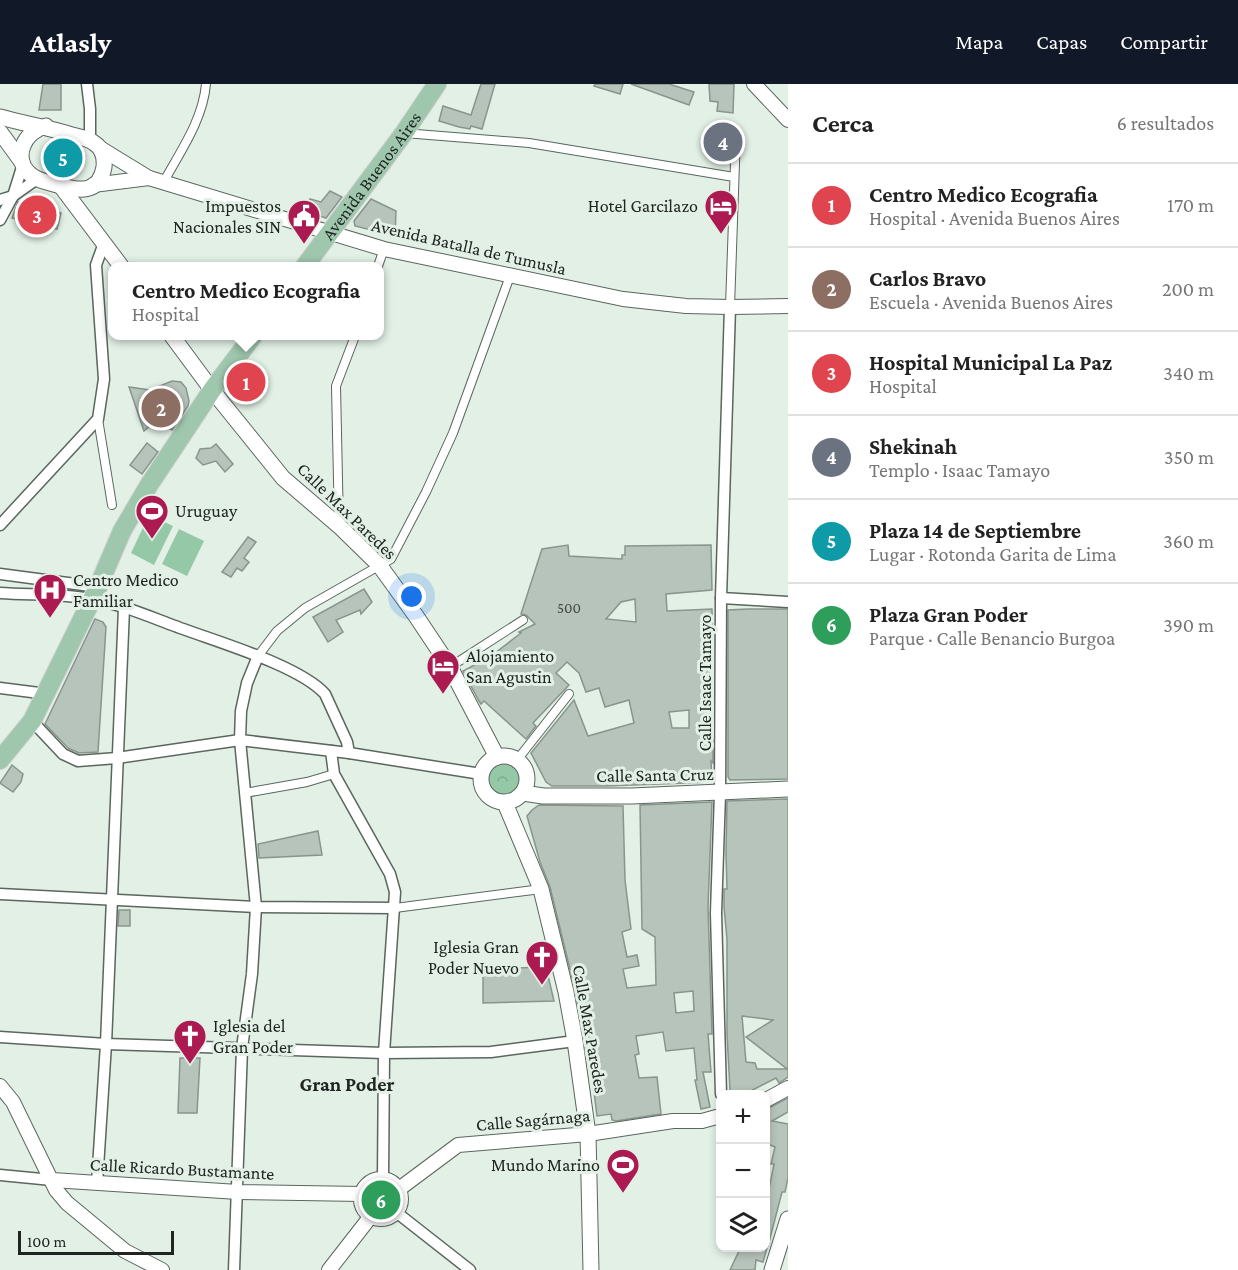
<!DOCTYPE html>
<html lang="es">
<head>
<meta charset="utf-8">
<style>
	body { margin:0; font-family:"Crimson Pro",serif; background:#f2f2f2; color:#222 }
	.controls { position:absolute; right:18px; bottom:18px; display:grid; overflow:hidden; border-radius:12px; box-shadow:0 3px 9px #0003 }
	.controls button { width:54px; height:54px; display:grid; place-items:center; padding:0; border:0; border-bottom:2px solid #e0e0e0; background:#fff; color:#222; font:30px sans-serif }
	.scale { position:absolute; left:18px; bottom:15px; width:156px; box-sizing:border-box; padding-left:6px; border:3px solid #202522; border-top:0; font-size:16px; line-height:21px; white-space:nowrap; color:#202522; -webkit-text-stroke:4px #e2f0e6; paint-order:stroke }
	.you { position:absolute; left:412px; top:513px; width:21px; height:21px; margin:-15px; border:4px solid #fff; border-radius:50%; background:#1a73e8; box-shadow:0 0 0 9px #1a73e833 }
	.badge { display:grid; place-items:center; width:39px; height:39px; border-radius:50%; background:#111827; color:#fff; font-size:20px; font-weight:700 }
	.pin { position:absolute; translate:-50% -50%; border:3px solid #fff; box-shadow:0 2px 6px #0006 }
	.popup { position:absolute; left:108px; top:178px; width:276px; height:78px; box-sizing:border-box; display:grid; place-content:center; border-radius:12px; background:#fff; filter:drop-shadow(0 2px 4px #0005); font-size:20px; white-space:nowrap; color:#767676 }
	.popup b { font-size:22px; color:#222 }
	.popup::after { content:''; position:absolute; left:50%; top:100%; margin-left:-12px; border:12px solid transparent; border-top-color:#fff }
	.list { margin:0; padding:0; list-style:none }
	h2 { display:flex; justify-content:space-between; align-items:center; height:78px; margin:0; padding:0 24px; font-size:26px }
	h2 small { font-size:20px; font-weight:400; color:#767676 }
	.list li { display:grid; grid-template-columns:39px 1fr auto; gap:18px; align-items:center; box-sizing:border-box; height:84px; padding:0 24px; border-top:2px solid #e0e0e0 }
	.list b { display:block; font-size:22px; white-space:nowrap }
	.list p { margin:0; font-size:20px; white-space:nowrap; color:#767676 }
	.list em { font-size:20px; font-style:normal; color:#767676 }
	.icon { flex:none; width:33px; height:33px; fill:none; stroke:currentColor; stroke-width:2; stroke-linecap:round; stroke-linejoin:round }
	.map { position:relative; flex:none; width:788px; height:1186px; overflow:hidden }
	header { display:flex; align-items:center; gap:36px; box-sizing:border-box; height:84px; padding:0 30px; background:#111827; color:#fff }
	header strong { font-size:28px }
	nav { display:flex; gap:33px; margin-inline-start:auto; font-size:21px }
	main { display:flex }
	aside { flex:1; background:#fff }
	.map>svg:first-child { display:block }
</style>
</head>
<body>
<header>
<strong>Atlasly</strong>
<nav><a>Mapa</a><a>Capas</a><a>Compartir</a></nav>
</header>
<main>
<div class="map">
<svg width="788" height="1186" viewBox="0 0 788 1186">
	<defs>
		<pattern id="park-crowns" width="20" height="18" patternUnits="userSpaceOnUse" patternTransform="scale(1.5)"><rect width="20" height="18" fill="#94c8a6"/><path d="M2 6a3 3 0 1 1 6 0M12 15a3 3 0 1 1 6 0" fill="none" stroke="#7fac8f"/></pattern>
	</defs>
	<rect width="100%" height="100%" fill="#e2f0e6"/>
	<g fill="url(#park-crowns)">
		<circle cx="505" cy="695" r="18"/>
		<circle cx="381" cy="1114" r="14"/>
	</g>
	<g fill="#94c8a6">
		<path d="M149 431 173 442 154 481 131 469Z"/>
		<path d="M179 445 204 457 187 492 162 480Z"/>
	</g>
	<g fill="#b7c4bb" stroke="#88958c" stroke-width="1.5" fill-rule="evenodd">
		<path d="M43 0H61V26H39Z"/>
		<path d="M481 0H495L482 45 471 42 470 45 459 43 439 37 443 22 471 31Z"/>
		<path d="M595 0H623L620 10 594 2Z"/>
		<path d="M631 0H669L694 8 689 21Z"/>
		<path d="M709 0H734L733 29 717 27 718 18 710 17Z"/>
		<path d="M330 107 342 113 326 134 308 128 310 115 321 118Z"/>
		<path d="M27 113 42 125 53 119 51 126 61 129 57 145 12 134 18 118 26 120Z"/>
		<path d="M371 115 396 127 395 152 355 142 354 137Z"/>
		<path d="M172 297 181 298 186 304 189 317 188 322 172 346 156 337 144 347 129 303 150 306Z"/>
		<path d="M147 359 158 368 142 390 130 381Z"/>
		<path d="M216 360 233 380 225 388 216 377 203 381 196 374 200 365 211 364Z"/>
		<path d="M248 453 256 458 244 474 249 478 242 487 237 484 231 493 222 488Z"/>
		<path d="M568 461 569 472 622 475V471H625V462L711 461 712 506 666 510 667 527 712 525 713 571 709 590V629L710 646 713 648V679L711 677 712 698 607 702H552L546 698 531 669 574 616 588 652 634 639 629 616 605 623 599 604 586 608 579 589 567 578 556 589 569 601 533 639 536 642 526 655 484 617 481 620 479 617 463 587 491 572 521 549 519 548 535 540 526 531 521 530 542 465ZM635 515 636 538 606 535 621 518ZM689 626V644H672L669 628Z"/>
		<path d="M364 505 372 518 361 530 360 526 336 536 343 548 328 558 313 533Z"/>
		<path d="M748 525H788V695L730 696 728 693V526Z"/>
		<path d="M95 535 103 538 106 543 98 668 79 669 68 664 45 640Z"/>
		<path d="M12 681 23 690 21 698 13 708 0 699Z"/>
		<path d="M788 715V993L779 999 776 994 743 1011H734L730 1006 727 950V855L724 823V805H727L726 769 727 717ZM742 932 773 936 746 953 787 985H757L755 979 746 978Z"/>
		<path d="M712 718 708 823 712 950H708L711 988H703L710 1023 701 1025 695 996H697L694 964 666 967 663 948 636 952 639 970 635 971 639 994 657 993 661 1030 616 1037 612 1036 611 1030 597 1032 592 992 575 906 550 803 540 778 527 732 532 726 539 721 623 722 625 796 631 845 622 848 627 873 637 871 639 882 623 885 627 904 656 901 655 853 642 845 640 721ZM693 907 694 927 676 929 674 909Z"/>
		<path d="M318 747 322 771 259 774 258 760Z"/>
		<path d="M119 826H130V842H118Z"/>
		<path d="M546 883 554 917 483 919V885Z"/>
		<path d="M180 974H200L197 1029H178Z"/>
		<path d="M788 1014V1028L772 1037 788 1040V1094L785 1108H782L768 1162H765V1134L768 1121 765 1120V1110H768L774 1080H771L775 1063 765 1059V1026Z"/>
		<path d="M745 1164H767L763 1178 756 1176 755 1186H730L740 1165 744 1166Z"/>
	</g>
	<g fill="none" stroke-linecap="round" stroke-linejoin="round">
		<g stroke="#5a665e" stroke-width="10">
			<g id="pedestrian">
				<path d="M404 49 529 59 734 93"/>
				<path d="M163 99C180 68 203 36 206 0"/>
				<path d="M378 182 384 165"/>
				<path d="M730 223 736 50"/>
				<path d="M98 335 112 421"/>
				<path d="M339 442 336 302 355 252"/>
				<path d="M258 572 277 547 305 524 391 475 426 408 453 349 510 192"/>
				<path d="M450 583 523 536"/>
				<path d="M517 676 569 610"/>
				<path d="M245 709 307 698 334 690"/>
				<path d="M395 824 541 805"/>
			</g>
		</g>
		<g stroke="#5a665e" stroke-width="13">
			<g id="minor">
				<path d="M87 0 90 25V56"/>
				<path d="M0 116 13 112 37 95"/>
				<path d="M0 136 13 112 23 80"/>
				<path d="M0 441 98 335 104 295 96 181 104 159"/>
				<path d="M0 490 98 503"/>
				<path d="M0 509C30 511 63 510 92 515 120 520 148 532 175 542 214 557 299 581 325 610L347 658 349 669"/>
				<path d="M721 514 788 518"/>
				<path d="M0 604 47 610"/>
				<path d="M32 637 63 670 78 677 117 674 240 656 349 669 481 690"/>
				<path d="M331 667 334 690 390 790 395 808 384 969 383 1095"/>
				<path d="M0 810 256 823 395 824"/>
				<path d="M0 953 106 960 384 969 491 968 575 957"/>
				<path d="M721 1010 716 829 720 709 721 514 730 223"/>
				<path d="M0 1091 52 1096"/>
				<path d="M97 1099 106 960 124 524"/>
				<path d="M396 1128 470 1186"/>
				<path d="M234 1186 242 964 252 890 256 823 240 656 241 627 247 599 258 572"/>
			</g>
		</g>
		<g stroke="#5a665e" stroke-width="16">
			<g id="tertiary">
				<path d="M754 0 788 36"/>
				<path d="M100 64 149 94 384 165 623 215 686 222 730 223 788 222"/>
				<path d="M93 101 149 94"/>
				<path d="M0 1002 13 1018 56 1106 67 1119 125 1167 162 1186"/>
				<path d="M766 1016 788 1004"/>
				<circle cx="381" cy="1115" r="20"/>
				<path d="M52 1096 238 1108 362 1110"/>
				<path d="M399 1105 458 1061 588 1050 673 1037H702L720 1032"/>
				<path d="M329 1186 371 1132"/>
			</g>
		</g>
		<g stroke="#5a665e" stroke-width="17">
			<g id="secondary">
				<path d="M0 33C24 40 48 43 72 51 79 53 88 54 94 59 102 64 105 73 104 83 99 112 77 106 57 101 48 98 38 97 31 91 11 75 24 47 46 42"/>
				<path d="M0 48 22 78"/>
				<path d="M60 101 121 182"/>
				<path d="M172 252 212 306 283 394 339 442 380 482 416 532 450 583 497 673"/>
				<circle cx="504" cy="695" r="23"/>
				<path d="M523 709 543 712H632L788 705"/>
				<path d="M505 719 541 805 566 908 575 957 588 1050 591 1186"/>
				<path d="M772 1186 788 1135"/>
			</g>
		</g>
		<g stroke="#cecfce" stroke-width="20">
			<g id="primary">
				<path id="s1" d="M305 182 404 49 437 0"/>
				<path d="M0 676 32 637 98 503 122 447 149 401 212 306 253 252"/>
			</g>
		</g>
		<use href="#pedestrian" stroke="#fff" stroke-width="8"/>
		<use href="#minor" stroke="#fff" stroke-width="10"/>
		<use href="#tertiary" stroke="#fff" stroke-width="14"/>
		<use href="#secondary" stroke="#fff" stroke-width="15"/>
		<use href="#primary" stroke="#9ec7ad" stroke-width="18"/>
	</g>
	<defs>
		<g id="hotel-pin" transform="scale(1.725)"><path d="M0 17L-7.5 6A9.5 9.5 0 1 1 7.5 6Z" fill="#ab1a50" stroke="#e2f0e6"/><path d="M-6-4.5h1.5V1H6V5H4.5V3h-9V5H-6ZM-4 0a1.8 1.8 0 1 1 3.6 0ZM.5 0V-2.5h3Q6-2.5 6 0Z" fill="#fff"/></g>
		<g id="civic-pin" transform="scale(1.725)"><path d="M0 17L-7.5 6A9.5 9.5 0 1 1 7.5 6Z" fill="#ab1a50" stroke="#e2f0e6"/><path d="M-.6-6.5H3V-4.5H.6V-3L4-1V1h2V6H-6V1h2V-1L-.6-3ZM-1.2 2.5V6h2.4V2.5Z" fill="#fff"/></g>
		<g id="stadium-pin" transform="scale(1.725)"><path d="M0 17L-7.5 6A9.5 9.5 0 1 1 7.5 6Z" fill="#ab1a50" stroke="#e2f0e6"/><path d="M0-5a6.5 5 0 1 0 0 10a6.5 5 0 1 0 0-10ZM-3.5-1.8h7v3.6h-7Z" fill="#fff"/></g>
		<g id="hospital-pin" transform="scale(1.725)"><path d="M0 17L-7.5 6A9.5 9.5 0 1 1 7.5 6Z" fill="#ab1a50" stroke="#e2f0e6"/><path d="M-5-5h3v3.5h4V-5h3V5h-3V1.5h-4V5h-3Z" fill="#fff"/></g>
		<g id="church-pin" transform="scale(1.725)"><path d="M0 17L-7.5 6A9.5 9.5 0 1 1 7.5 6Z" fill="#ab1a50" stroke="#e2f0e6"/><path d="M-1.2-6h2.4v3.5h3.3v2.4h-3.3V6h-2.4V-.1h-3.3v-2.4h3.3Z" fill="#fff"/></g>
	</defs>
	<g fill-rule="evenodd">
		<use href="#hotel-pin" x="721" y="122"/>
		<use href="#civic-pin" x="304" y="132"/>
		<use href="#stadium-pin" x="152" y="427"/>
		<use href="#hospital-pin" x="50" y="506"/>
		<use href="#hotel-pin" x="443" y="582"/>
		<use href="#church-pin" x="542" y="873"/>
		<use href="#church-pin" x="190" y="952"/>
		<use href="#stadium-pin" x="623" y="1081"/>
	</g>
	<g text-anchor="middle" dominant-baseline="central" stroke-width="6" stroke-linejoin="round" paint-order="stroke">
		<g font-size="15" fill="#464d48">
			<text x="569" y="524">500</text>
		</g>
		<g font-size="18" fill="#202522" stroke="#e2f0e6">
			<text stroke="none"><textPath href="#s1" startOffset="112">Avenida Buenos Aires</textPath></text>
			<text transform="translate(469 163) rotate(13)">Avenida Batalla de Tumusla</text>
			<text transform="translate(347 427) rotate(44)">Calle Max Paredes</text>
			<text transform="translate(705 599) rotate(-90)">Calle Isaac Tamayo</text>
			<text transform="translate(655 691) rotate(-1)">Calle Santa Cruz</text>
			<text transform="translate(590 945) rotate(80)">Calle Max Paredes</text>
			<text transform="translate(533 1036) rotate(-5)">Calle Sagárnaga</text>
			<text transform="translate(182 1085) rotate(3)">Calle Ricardo Bustamante</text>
		</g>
		<g font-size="18" fill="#202522" stroke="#e2f0e6" text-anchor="end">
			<text x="281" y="122">Impuestos<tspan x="281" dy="21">Nacionales SIN</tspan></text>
			<text x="698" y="122">Hotel Garcilazo</text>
			<text x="175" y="427" text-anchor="start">Uruguay</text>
			<text x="73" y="496" text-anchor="start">Centro Medico<tspan x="73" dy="21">Familiar</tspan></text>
			<text x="466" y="572" text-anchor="start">Alojamiento<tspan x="466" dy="21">San Agustin</tspan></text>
			<text x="519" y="863">Iglesia Gran<tspan x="519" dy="21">Poder Nuevo</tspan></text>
			<text x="213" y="942" text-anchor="start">Iglesia del<tspan x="213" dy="21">Gran Poder</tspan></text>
			<text x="600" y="1081">Mundo Marino</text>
		</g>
		<g font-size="20" font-weight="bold" fill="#202522" stroke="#e2f0e6">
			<text x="347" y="1000">Gran Poder</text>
		</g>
	</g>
</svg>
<div class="controls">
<button>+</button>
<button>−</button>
<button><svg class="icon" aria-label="layers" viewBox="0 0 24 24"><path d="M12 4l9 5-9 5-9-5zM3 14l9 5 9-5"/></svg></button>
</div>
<div class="scale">100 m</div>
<div class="you"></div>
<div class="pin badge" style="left:246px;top:298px;background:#e0444e">1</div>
<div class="popup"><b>Centro Medico Ecografia</b>Hospital</div>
<div class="pin badge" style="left:161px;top:324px;background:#8d6e63">2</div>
<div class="pin badge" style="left:37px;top:131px;background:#e0444e">3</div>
<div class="pin badge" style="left:723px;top:58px;background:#6b7280">4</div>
<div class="pin badge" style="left:63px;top:74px;background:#0f9aa8">5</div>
<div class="pin badge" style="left:381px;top:1116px;background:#2e9e5b">6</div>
</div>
<aside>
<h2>Cerca<small>6 resultados</small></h2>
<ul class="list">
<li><span class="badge" style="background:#e0444e">1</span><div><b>Centro Medico Ecografia</b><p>Hospital · Avenida Buenos Aires</p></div><em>170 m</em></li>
<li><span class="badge" style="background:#8d6e63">2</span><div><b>Carlos Bravo</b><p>Escuela · Avenida Buenos Aires</p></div><em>200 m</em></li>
<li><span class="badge" style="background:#e0444e">3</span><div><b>Hospital Municipal La Paz</b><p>Hospital</p></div><em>340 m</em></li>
<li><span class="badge" style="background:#6b7280">4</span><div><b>Shekinah</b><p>Templo · Isaac Tamayo</p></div><em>350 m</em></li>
<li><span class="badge" style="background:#0f9aa8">5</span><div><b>Plaza 14 de Septiembre</b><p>Lugar · Rotonda Garita de Lima</p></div><em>360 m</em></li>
<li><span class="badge" style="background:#2e9e5b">6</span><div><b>Plaza Gran Poder</b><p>Parque · Calle Benancio Burgoa</p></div><em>390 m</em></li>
</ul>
</aside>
</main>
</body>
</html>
